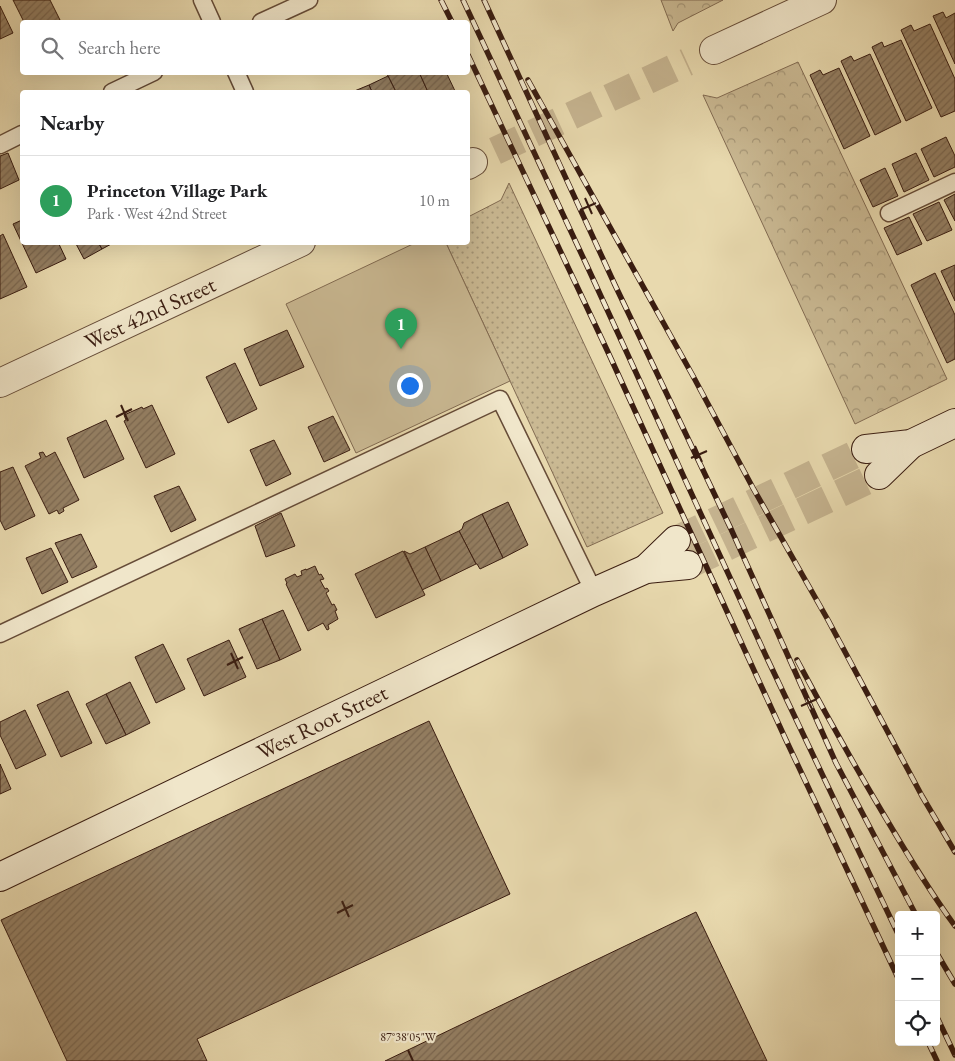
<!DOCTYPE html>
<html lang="en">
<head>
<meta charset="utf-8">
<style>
	body { margin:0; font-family:"EB Garamond",serif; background:#f2f2f2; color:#202124 }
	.controls { position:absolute; right:15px; bottom:15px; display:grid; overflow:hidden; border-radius:5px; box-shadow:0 5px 20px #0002 }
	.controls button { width:45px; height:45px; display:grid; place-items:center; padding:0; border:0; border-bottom:1px solid #e0e0e0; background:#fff; color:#202124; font:25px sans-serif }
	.you { position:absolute; left:409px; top:385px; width:18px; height:18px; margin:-12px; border:4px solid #fff; border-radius:50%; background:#1a73e8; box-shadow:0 0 0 8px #1a73e833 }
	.badge { display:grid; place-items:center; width:32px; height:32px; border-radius:50%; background:#0f766e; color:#fff; font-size:16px; font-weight:700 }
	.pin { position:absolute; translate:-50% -41px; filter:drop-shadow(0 1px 2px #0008) }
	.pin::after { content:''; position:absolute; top:26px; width:18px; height:15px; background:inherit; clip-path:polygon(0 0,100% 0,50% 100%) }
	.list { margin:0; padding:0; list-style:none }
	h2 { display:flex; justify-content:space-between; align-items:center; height:65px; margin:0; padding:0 20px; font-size:21px }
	h2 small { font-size:16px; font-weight:400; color:#757577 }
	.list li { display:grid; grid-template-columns:32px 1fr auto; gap:15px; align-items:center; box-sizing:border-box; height:90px; padding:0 20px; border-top:1px solid #e0e0e0 }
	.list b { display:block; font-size:19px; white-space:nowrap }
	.list p { margin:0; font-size:16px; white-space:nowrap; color:#757577 }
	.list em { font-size:16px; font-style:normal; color:#757577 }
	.icon { flex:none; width:28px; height:28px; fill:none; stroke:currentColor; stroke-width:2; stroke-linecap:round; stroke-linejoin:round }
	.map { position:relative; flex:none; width:955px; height:1061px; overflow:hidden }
	.search { position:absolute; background:#fff; box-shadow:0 5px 20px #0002; left:20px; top:20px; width:450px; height:55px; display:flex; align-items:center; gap:12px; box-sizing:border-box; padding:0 18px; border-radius:5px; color:#757577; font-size:19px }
	.panel { position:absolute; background:#fff; box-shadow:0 5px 20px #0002; left:20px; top:90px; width:450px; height:155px; border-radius:5px }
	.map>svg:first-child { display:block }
</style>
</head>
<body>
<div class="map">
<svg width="955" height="1061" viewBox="0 0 955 1061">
	<defs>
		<pattern id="grass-dots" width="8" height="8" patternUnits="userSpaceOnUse" patternTransform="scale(1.25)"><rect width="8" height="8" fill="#cab993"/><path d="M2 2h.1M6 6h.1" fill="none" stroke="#a59677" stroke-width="1.8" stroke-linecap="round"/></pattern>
		<pattern id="forest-crowns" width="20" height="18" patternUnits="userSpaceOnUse" patternTransform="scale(1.25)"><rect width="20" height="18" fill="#cab993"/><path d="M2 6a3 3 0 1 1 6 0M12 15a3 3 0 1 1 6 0" fill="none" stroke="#a59677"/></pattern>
		<pattern id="building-hatch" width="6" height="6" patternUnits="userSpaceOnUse" patternTransform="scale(1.25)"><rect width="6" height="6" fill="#947f63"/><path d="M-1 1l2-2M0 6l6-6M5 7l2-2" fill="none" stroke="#7a6750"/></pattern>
	</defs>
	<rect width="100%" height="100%" fill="#e8d9ae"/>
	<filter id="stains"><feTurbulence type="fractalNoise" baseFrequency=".004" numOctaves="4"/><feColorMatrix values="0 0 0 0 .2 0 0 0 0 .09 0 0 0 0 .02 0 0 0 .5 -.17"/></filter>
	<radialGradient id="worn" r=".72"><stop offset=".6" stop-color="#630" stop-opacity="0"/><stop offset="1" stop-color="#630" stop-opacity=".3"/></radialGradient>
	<path fill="url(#grass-dots)" stroke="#826b52" d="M509 183 663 513 587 547 446 243 468 242V217L501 200Z"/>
	<g fill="url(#forest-crowns)" stroke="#826b52">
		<path d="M661 0H723L678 23 673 31Z"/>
		<path d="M798 62 947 379 855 424 703 95 717 98Z"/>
	</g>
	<path fill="#cab993" stroke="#826b52" d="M415 243H446L510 381 356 453 286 304Z"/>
	<g fill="url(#building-hatch)" stroke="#3a1d11">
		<path d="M13 0H50L60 20 54 22H24Z"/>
		<path d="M0 6 13 33 0 39Z"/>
		<path d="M943 12 946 18 955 13V64L933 16Z"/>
		<path d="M930 24 955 79V111L941 117 901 30 911 25 914 31Z"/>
		<path d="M901 40 932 108 906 121 872 47 882 42 884 47Z"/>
		<path d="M870 54 901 122 875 135 841 61 851 56 854 61Z"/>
		<path d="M839 68 870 136 844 149 810 75 820 70 823 75Z"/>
		<path d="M386 72H419L428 92H396Z"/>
		<path d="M419 72H446L455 91 452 92H428Z"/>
		<path d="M388 76 396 92H372L369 85Z"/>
		<path d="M369 85 372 92H352Z"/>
		<path d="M946 137 955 156V167L934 177 921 149Z"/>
		<path d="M8 153 19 180 0 189V156Z"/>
		<path d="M916 153 929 180 904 192 892 164Z"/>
		<path d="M885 168 898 196 873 207 860 180Z"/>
		<path d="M955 194V221L944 200Z"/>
		<path d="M939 202 952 230 927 241 913 214Z"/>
		<path d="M909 217 922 244 897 255 884 228Z"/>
		<path d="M22 220V242H58L66 259 36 273 13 224Z"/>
		<path d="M3 234 27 287 0 299V236Z"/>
		<path d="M75 242H98L102 249 84 259Z"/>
		<path d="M98 242H115L102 249Z"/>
		<path d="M955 265V301L941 271Z"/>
		<path d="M935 273 955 315V359L947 363 911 285Z"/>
		<path d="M287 330 304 367 260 386 244 349Z"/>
		<path d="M235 363 257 409 228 423 206 377Z"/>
		<path d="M152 405 175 454 146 468 124 421 126 420 124 415 142 407 143 409Z"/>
		<path d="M333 416 350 450 324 462 308 427Z"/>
		<path d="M106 420 124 459 84 478 67 438Z"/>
		<path d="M274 440 291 474 266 486 250 450Z"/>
		<path d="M43 452 46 457 55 452 79 500 63 508 64 511 59 514 57 510 49 514 25 466 41 458 39 453Z"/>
		<path d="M13 467 35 516 5 530 0 520V472Z"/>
		<path d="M179 486 196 520 171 532 154 496Z"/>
		<path d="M508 502 528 545 503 558 482 514Z"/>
		<path d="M281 513 295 546 266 557 255 526Z"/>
		<path d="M482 514 503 558 480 569 477 564H476L459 531 462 529 464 523Z"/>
		<path d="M459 531 476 564 441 581 425 547Z"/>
		<path d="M81 534 97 567 72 578 55 543Z"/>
		<path d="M425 547 441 581 422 590 404 551 410 554Z"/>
		<path d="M51 548 68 582 42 594 26 558Z"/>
		<path d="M403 551 425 595 376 618 355 574Z"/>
		<path d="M315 566 319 575 321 574 324 579 320 580 325 589 327 588 329 591 326 593 332 605 334 604 337 610 335 611 338 619 328 625 329 629 327 630 323 623 308 631 286 584 287 583 285 579 295 574 297 577 302 575 301 571 306 569V570Z"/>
		<path d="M283 610 301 650 280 660 262 619Z"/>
		<path d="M262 619 280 660 257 669 239 629Z"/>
		<path d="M229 640 246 677 204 696 187 659Z"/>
		<path d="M163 644 185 689 156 703 135 657Z"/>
		<path d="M130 682 150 723 126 735 106 694Z"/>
		<path d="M68 691 92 743 61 757 37 705Z"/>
		<path d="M106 694 126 735 106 744 86 704Z"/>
		<path d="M25 710 46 755 16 769 0 735V722Z"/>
		<path d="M429 721 510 894 197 1039 207 1061H67L1 920Z"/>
		<path d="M0 764 11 789 0 794Z"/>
		<path d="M696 912 767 1061H385Z"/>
	</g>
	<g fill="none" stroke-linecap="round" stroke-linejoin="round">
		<path stroke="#c5b38f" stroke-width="28" stroke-dasharray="28 14" stroke-linecap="butt" d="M495 151 687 62"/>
		<g stroke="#c5b38f" stroke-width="28" stroke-dasharray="28 14" stroke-linecap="butt">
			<path d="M676 540 866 449"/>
			<path d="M688 565 879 475"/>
		</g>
		<g stroke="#664c38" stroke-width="19">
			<g id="lane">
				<path d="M202 0 212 22"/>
				<path d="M261 22 309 0"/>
				<path d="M236 72 245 92"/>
				<path d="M112 92 154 72"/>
				<path d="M0 145 22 134"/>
				<path d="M889 213 955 182"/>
				<path d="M0 634 500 399 594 592"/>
			</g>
		</g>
		<g stroke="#664c38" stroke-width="30">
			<g id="street">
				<path d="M714 50 822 0"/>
				<path d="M468 165 473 162"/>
				<path d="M0 383 301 242"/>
			</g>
		</g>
		<g stroke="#3a1d11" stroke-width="30">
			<g id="secondary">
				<path d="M866 449 911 444 955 423"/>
				<path d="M879 475 911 444"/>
				<path d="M646 569 676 540"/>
				<path d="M0 877 594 592 646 569 688 565"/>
			</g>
		</g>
		<use href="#lane" stroke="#f0e6ca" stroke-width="16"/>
		<use href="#street" stroke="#f0e6ca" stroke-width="28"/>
		<use href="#secondary" stroke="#f0e6ca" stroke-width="28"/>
		<g stroke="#3a1d11" stroke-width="5.5">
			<g id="rail">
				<path d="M441 0 452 22"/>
				<path d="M463 0 588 268 766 656 899 936"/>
				<path d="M484 0 615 285 731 529 836 763 916 915"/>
				<path d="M468 55 607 350 786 740 899 980"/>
				<path d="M528 80 693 376 753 488 828 620 922 796 955 852"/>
				<path d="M797 660C824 711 852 761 881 810 904 849 928 889 955 926"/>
				<path d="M936 952 955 984"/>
				<path d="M936 1015 955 1055"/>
				<path d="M928 1042 937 1061"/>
			</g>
		</g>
		<use href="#rail" stroke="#f0e6ca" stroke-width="4" stroke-dasharray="11" stroke-linecap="butt"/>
	</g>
	<path fill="none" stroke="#3a1d11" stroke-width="2" d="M585 198 592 214M580 210 596 203M121 405 128 421M116 417 132 409M695 446 702 462M691 458 707 451M231 653 238 669M227 665 243 657M805 695 813 711M801 706 817 699M342 901 349 917M337 913 353 905M408 1050 413 1061"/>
	<g text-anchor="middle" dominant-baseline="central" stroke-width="4.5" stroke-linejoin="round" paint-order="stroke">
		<g font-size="22" fill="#3a1d11" stroke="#f0e6ca">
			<text transform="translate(150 313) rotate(-25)">West 42nd Street</text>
			<text transform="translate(322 722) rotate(-26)">West Root Street</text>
		</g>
	</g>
	<g font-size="12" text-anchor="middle" fill="#3a1d11" stroke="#f0e6ca" stroke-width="4.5" stroke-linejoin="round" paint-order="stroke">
		<text x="408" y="1041">87°38'05"W</text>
	</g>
	<rect width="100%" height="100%" filter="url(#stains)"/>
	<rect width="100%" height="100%" fill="url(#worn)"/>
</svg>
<div class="controls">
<button>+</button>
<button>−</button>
<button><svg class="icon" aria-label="locate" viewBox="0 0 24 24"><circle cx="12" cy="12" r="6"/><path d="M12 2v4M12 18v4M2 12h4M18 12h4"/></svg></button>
</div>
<div class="you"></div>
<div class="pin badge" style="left:401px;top:349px;background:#2e9e5b">1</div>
<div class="search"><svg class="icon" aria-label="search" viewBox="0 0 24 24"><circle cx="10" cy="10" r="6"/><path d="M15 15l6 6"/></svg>Search here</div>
<section class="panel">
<h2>Nearby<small></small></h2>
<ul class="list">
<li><span class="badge" style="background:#2e9e5b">1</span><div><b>Princeton Village Park</b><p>Park · West 42nd Street</p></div><em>10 m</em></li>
</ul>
</section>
</div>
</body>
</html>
